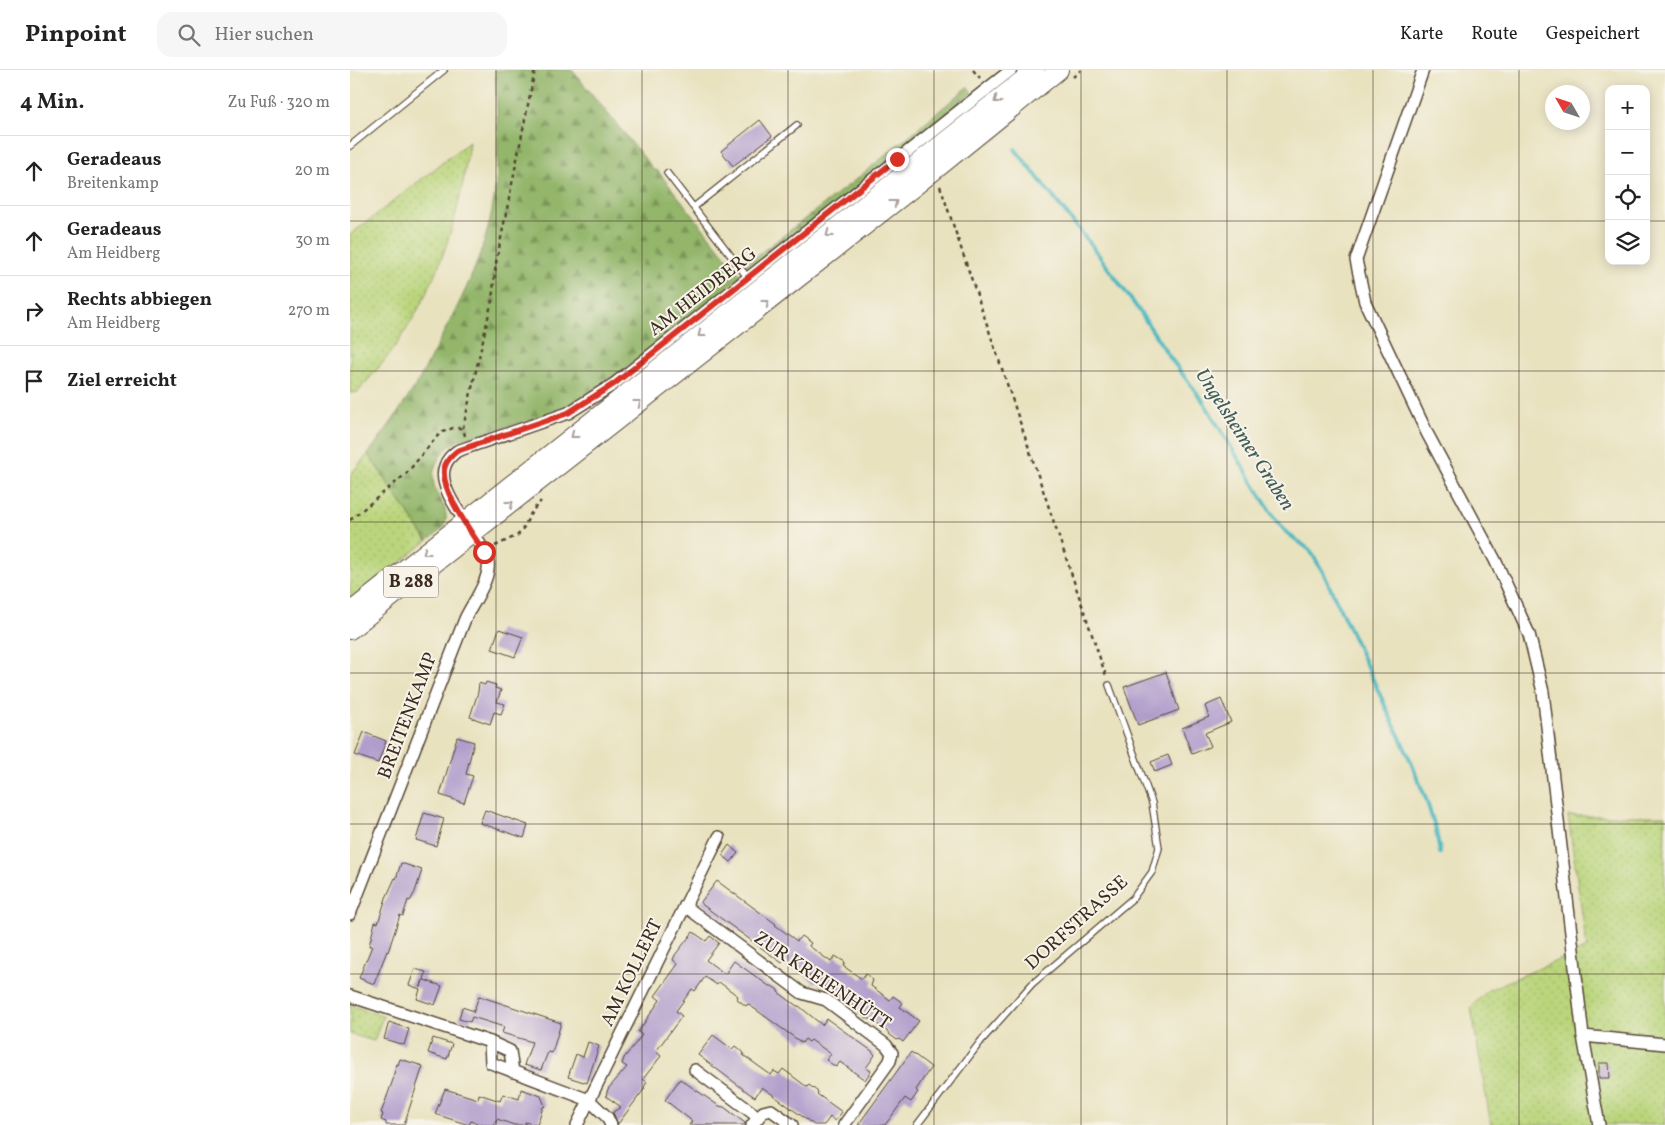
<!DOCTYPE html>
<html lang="de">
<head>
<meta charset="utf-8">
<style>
	body { margin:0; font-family:Vollkorn,serif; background:#f6f6f6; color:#222 }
	.controls { position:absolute; right:15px; top:15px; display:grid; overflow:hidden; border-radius:10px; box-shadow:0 2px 12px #0003 }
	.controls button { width:45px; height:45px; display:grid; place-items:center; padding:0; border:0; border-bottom:1px solid #e0e0e0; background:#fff; color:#222; font:25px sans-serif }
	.compass { position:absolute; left:1195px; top:15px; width:45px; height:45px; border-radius:50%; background:#fff; box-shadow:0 2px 12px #0003; rotate:309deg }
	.stop { position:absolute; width:15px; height:15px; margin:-11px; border:4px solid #d93025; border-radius:50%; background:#fff }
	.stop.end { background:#d93025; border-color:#fff; box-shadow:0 1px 5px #0008 }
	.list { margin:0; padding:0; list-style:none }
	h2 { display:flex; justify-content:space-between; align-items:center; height:65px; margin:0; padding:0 20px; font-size:21px }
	h2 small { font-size:16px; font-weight:400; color:#767676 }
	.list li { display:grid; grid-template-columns:32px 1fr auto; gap:15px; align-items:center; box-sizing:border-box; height:70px; padding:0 20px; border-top:1px solid #e0e0e0 }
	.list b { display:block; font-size:19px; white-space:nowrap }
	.list p { margin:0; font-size:16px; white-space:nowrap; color:#767676 }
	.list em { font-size:16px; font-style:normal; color:#767676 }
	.icon { flex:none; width:28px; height:28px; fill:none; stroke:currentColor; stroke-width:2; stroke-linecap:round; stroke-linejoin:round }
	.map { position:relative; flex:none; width:1315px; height:1055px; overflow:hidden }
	header { display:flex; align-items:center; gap:30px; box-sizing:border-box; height:70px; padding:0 25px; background:#fff; border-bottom:1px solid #e0e0e0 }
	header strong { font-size:24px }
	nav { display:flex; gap:28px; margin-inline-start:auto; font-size:18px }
	.search { width:350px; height:45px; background:#f6f6f6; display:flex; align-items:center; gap:12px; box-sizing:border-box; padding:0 18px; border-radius:15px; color:#767676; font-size:19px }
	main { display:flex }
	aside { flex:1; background:#fff }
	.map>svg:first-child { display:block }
</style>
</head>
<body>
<header>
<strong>Pinpoint</strong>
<div class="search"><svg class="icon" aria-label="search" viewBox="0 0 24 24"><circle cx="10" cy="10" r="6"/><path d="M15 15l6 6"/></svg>Hier suchen</div>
<nav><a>Karte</a><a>Route</a><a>Gespeichert</a></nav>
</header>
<main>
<aside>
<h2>4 Min.<small>Zu Fuß · 320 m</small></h2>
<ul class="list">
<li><svg class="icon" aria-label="ahead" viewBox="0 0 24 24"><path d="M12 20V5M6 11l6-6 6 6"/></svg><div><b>Geradeaus</b><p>Breitenkamp</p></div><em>20 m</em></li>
<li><svg class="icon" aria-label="ahead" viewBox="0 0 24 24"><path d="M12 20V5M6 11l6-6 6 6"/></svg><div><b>Geradeaus</b><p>Am Heidberg</p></div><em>30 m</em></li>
<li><svg class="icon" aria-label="right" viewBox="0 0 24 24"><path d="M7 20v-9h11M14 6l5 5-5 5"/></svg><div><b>Rechts abbiegen</b><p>Am Heidberg</p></div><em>270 m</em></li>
<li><svg class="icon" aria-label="arrive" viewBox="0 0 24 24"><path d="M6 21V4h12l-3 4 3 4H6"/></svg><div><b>Ziel erreicht</b></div></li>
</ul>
</aside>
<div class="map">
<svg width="1315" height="1055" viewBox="0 0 1315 1055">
	<defs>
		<pattern id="grass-dots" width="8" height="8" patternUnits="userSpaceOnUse" patternTransform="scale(1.25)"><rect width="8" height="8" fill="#bad57b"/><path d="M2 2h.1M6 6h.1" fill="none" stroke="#a1b76a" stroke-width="1.8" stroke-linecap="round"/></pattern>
		<pattern id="forest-firs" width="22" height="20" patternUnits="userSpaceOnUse" patternTransform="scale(1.25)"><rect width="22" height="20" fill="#93b66b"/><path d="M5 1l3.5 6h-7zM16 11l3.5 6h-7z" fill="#799457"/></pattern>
	</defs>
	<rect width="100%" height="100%" fill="#f7f3e8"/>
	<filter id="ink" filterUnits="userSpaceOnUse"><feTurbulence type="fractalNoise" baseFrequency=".02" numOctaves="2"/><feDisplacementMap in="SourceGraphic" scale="10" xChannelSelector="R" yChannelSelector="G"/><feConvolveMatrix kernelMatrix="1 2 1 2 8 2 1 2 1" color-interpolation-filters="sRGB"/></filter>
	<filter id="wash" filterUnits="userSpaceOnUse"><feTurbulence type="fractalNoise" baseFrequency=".0096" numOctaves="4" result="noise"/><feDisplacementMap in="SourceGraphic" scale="20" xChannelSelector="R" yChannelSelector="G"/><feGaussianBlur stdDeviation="1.12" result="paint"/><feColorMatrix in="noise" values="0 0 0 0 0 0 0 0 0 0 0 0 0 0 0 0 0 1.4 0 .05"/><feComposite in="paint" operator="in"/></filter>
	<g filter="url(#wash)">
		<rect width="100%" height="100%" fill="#e9e2bf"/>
		<g fill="url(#grass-dots)" stroke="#7a804c">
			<path d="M119 72C111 145 88 213 47 274 35 291 21 306 8 322L0 323V165Z"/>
			<path d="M18 384 77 471 0 532V405Z"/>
			<path d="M1218 746H1315V1055H1141L1121 937 1138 920 1237 878Z"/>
			<path d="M0 935 33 946 24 971 0 964Z"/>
		</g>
		<g fill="url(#forest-firs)" stroke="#677044">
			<path d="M145 0H222L305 101 307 100 391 206C355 235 320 264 284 291 261 309 237 327 211 339 183 352 152 356 123 366 117 368 108 370 102 374 88 385 78 403 86 421 90 429 97 439 96 449 95 460 85 465 77 471L18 384C30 368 42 352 53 335 69 312 81 287 94 262 118 218 139 172 145 121 150 81 147 40 145 0Z"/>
			<path d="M618 17 622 23 525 104 400 199 395 195 509 107Z"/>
		</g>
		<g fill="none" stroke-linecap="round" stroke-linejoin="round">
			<path stroke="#49b8c0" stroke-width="4" d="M665 79 742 176 788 239 821 289 853 331 925 449 937 463 960 480 973 502 1058 685 1076 729 1086 760 1090 783"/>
		</g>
		<g id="blocks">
			<g fill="#b19dcc">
				<path d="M410 50 422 66 383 96 371 81Z"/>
				<path d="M149 559 173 567 165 587 142 579Z"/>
				<path d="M816 602 829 640 788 655 774 617Z"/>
				<path d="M136 612 146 615 145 618 151 620 147 632 155 634 151 644 144 642 140 654 120 647 128 622 129 613 135 615Z"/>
				<path d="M871 629 881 652 855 663 861 676 842 684 832 658 859 647 855 636Z"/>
				<path d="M14 662 36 671 28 693 5 685Z"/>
				<path d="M107 667 124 672 116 704 123 706 114 733 90 725Z"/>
				<path d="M818 685 822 695 805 702 801 692Z"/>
				<path d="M135 740 178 755 174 768 130 753Z"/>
				<path d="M74 743 94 749 86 776 66 770Z"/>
				<path d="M379 775 388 783 381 792 372 785Z"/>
				<path d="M51 793 72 800 65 822 60 831 58 830 53 846 50 845 38 882 37 881 24 914 9 908 22 876H19L25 852 28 853 36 828 45 808 46 809Z"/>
				<path d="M367 811 426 854 425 855 447 871 451 866 461 873 459 876 481 892 485 886 495 892 493 896 512 909 516 904 523 910 521 916 540 930 543 926 553 933 550 937 569 951 553 972 549 969 547 970 539 964 538 962 521 949H518L510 943V941L467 911 465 913 434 890 432 893 350 833Z"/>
				<path d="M343 862 356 871 360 866 369 873 356 890 375 904 384 891 419 916H422L428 920V922L447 936H449L472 955 477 949 522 981 525 985 516 998 521 1001 515 1010 490 992 486 997 476 990 481 984 461 970 459 972 455 969 452 973 398 934 396 936 387 929 388 926 369 912 367 915 355 907 345 921 342 919 326 941 332 946 309 977 306 982 311 986 293 1009 297 1012 294 1017 295 1018 268 1054 263 1042 271 1037 256 1026 258 1019 277 997 272 994 274 988 292 965 288 962 310 930 305 926 328 894 323 890 325 885Z"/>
				<path d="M65 899 76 902 74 910 92 916 85 935 67 929 73 910 70 919 59 915Z"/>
				<path d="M129 926 211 953 202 983 198 982 191 1000 174 995 182 972 152 963 154 957 135 951 122 947 120 952 109 949 112 937 124 941 123 943Z"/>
				<path d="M39 952 59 959 54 975 34 969Z"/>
				<path d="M363 965 382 979 385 976 394 983 393 985 421 1005 424 1001 429 1004 433 999 457 1017 459 1015 468 1022 467 1024 492 1042 485 1051 480 1047 474 1055H464L412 1017 405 1027 400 1024 348 985Z"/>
				<path d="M83 968 102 974 97 989 78 983Z"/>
				<path d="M238 972 249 976 237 1013 218 1007 226 984 233 987Z"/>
				<path d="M561 982 581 997 566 1020 568 1022 561 1032 555 1028 535 1055H508Z"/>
				<path d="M50 989 73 996 54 1055H36V1052L31 1050 33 1044 31 1043 44 1007H43L47 994 48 995Z"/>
				<path d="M1249 993H1259L1260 1008H1249Z"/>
				<path d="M330 1009 369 1036 374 1037 395 1053V1055H339L342 1051 315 1030Z"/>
				<path d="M95 1019 128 1029 129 1024 150 1031 153 1024 169 1029 171 1019 191 1026 195 1036 193 1037 187 1055 175 1052V1055H164L147 1049 145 1055H133L121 1051 119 1055 85 1044Z"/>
			</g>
		</g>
	</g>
	<g filter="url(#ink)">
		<use href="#blocks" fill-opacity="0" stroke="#554636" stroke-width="1"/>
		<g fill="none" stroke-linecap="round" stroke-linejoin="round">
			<g stroke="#554636" stroke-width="8">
				<g id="service">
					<path d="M0 76 94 0"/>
					<path d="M317 103 398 208"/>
					<path d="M344 137 447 55"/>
					<path d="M567 1055 631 971 682 914 783 828 802 802 809 778 802 733 759 615"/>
				</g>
			</g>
			<g stroke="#554636" stroke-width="14">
				<g id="minor">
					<path d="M1073 0 1006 190 1015 232 1077 363 1145 490 1179 564 1193 622 1233 966 1315 974"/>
					<path d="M335 836 452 923 476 930 536 975 542 983 540 991 494 1055"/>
					<path d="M0 844 115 549C122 534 141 509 138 492 133 467 84 423 95 396 97 389 102 385 107 381L218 343 264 314 661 0"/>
					<path d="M0 926 140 972 160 981 163 1002"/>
					<path d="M1233 966 1249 1055"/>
					<path d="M140 972 141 993 239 1030 257 1047 261 1055"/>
					<path d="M345 1000 408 1047"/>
					<path d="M227 1055 369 767"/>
					<path d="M402 1055 413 1042 421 1040 442 1055"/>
				</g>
			</g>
			<g stroke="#554636" stroke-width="20">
				<g id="primary">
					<path d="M0 542 114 452"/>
					<path d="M0 560 122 464"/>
				</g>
			</g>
			<g stroke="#554636" stroke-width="20">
				<g id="trunk">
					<path d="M114 452 685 0"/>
					<path d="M122 464 563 118 709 0"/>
				</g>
			</g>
			<g stroke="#554636" stroke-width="2.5" stroke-dasharray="4 4" stroke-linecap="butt">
				<path d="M623 0 630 8"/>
				<path d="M723 7 731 0"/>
				<path d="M590 116 756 606"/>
				<path d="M115 366 113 358 142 230 146 193 185 0"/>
				<path d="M0 450 56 404 90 363 103 358H113"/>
				<path d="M145 476 168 465 174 457 182 441 191 431"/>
			</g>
			<use href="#service" stroke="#fff" stroke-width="5.5"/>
			<use href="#minor" stroke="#fff" stroke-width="11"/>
			<use href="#primary" stroke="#fff" stroke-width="18"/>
			<use href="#trunk" stroke="#fff" stroke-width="18"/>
		</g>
		<defs><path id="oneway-chevron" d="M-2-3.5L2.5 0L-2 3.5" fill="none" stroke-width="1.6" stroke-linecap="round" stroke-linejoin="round" transform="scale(1.25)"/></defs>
		<g stroke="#a79f9a">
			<use href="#oneway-chevron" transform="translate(647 30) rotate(142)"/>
			<use href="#oneway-chevron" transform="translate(544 133) rotate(-38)"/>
			<use href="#oneway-chevron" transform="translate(479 164) rotate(142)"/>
			<use href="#oneway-chevron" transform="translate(416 233) rotate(-38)"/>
			<use href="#oneway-chevron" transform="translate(351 264) rotate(142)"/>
			<use href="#oneway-chevron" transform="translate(288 333) rotate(-38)"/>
			<use href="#oneway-chevron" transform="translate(224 365) rotate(142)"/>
			<use href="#oneway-chevron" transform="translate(160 434) rotate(-38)"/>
			<use href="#oneway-chevron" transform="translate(76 482) rotate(142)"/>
		</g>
	</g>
	<g fill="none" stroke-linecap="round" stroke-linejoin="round" filter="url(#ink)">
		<path stroke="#d93025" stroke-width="6" d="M134 482C123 465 87 416 95 396 97 390 102 385 107 381L218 343 264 314 547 89"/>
	</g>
	<path fill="none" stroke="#3b2a1e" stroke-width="1" stroke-opacity="0.55" d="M146 0V1055M292 0V1055M438 0V1055M584 0V1055M731 0V1055M877 0V1055M1023 0V1055M1169 0V1055M0 151H1259M1296 151H1315M0 301H1315M0 452H1315M0 603H1315M0 754H1315M0 904H1315"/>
	<g text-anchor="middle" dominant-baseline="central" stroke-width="4" stroke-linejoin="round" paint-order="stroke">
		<rect fill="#f7f3e8" stroke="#73665b" stroke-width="1" x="33.5" y="496.5" width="55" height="31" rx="4"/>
		<g font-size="18" font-weight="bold" fill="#3b2a1e">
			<text x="61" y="512">B 288</text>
		</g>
		<g font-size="19" fill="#3b2a1e" stroke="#f7f3e8">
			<text transform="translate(353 222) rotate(-38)">AM HEIDBERG</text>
			<text transform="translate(58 646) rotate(-69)">BREITENKAMP</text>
			<text transform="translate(727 853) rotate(-42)">DORFSTRASSE</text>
			<text transform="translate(282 903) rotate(-64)">AM KOLLERT</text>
			<text transform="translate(472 911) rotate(34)">ZUR KREIENHÜTT</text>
		</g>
		<g font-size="20" font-style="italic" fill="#405c57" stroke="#f7f3e8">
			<text transform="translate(894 370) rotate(57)">Ungelsheimer Graben</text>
		</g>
	</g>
</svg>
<div class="controls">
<button>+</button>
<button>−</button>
<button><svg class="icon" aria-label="locate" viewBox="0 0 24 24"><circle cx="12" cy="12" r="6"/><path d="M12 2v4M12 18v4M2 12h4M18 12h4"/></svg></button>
<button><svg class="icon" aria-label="layers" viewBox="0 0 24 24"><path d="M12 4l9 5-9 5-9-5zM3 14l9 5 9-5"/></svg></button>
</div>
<svg class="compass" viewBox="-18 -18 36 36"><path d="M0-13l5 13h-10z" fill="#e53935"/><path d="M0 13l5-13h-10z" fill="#767676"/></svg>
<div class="stop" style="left:134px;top:482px"></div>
<div class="stop end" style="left:547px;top:89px"></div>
</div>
</main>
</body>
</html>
